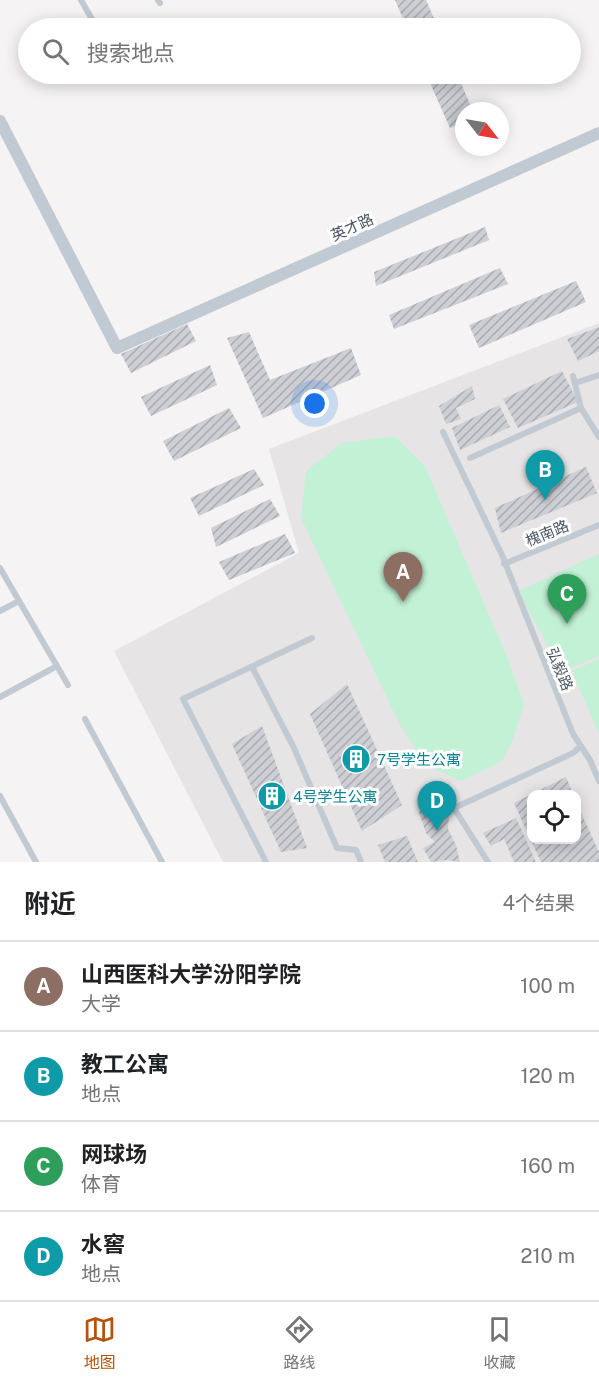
<!DOCTYPE html>
<html lang="zh">
<head>
<meta charset="utf-8">
<style>
	body { margin:0; font-family:"Public Sans","Noto Sans SC",sans-serif; background:#f6f6f6; color:#202124 }
	.controls { position:absolute; right:18px; bottom:18px; display:grid; overflow:hidden; border-radius:12px; box-shadow:0 3px 15px #0003 }
	.controls button { width:54px; height:54px; display:grid; place-items:center; padding:0; border:0; border-bottom:2px solid #e0e0e0; background:#fff; color:#202124; font:30px sans-serif }
	.compass { position:absolute; left:455px; top:102px; width:54px; height:54px; border-radius:50%; background:#fff; box-shadow:0 3px 15px #0003; rotate:121deg }
	.you { position:absolute; left:315px; top:404px; width:21px; height:21px; margin:-15px; border:4px solid #fff; border-radius:50%; background:#1a73e8; box-shadow:0 0 0 9px #1a73e833 }
	.badge { display:grid; place-items:center; width:39px; height:39px; border-radius:50%; background:#b45309; color:#fff; font-size:20px; font-weight:700 }
	.pin { position:absolute; translate:-50% -50px; filter:drop-shadow(0 2px 3px #0008) }
	.pin::after { content:''; position:absolute; top:32px; width:21px; height:18px; background:inherit; clip-path:polygon(0 0,100% 0,50% 100%) }
	.list { margin:0; padding:0; list-style:none }
	h2 { display:flex; justify-content:space-between; align-items:center; height:78px; margin:0; padding:0 24px; font-size:26px }
	h2 small { font-size:20px; font-weight:400; color:#757577 }
	.list li { display:grid; grid-template-columns:39px 1fr auto; gap:18px; align-items:center; box-sizing:border-box; height:90px; padding:0 24px; border-top:2px solid #e0e0e0 }
	.list b { display:block; font-size:22px; white-space:nowrap }
	.list p { margin:0; font-size:20px; white-space:nowrap; color:#757577 }
	.list em { font-size:20px; font-style:normal; color:#757577 }
	.icon { flex:none; width:33px; height:33px; fill:none; stroke:currentColor; stroke-width:2; stroke-linecap:round; stroke-linejoin:round }
	.map { position:relative; flex:none; width:599px; height:862px; overflow:hidden }
	.search { position:absolute; background:#fff; box-shadow:0 3px 15px #0003; left:18px; right:18px; top:18px; height:66px; display:flex; align-items:center; gap:15px; box-sizing:border-box; padding:0 21px; border-radius:33px; color:#757577; font-size:22px }
	.sheet { height:438px; background:#fff }
	nav { display:flex; justify-content:space-around; align-items:center; box-sizing:border-box; height:84px; border-top:2px solid #e0e0e0; background:#fff; font-size:16px; color:#757577 }
	nav a { display:grid; justify-items:center; gap:3px }
	nav .on { color:#b45309 }
	.map>svg:first-child { display:block }
</style>
</head>
<body>
<div class="map">
<svg width="599" height="862" viewBox="0 0 599 862">
	<defs>
		<pattern id="building-hatch" width="6" height="6" patternUnits="userSpaceOnUse" patternTransform="scale(1.5)"><rect width="6" height="6" fill="#cdcfd5"/><path d="M-1 1l2-2M0 6l6-6M5 7l2-2" fill="none" stroke="#a8abb0"/></pattern>
	</defs>
	<rect width="100%" height="100%" fill="#f5f3f3"/>
	<path fill="#e6e4e5" fill-rule="evenodd" d="M599 323V862H223L114 651 299 553 269 449ZM532 794H576V840H532Z"/>
	<g fill="#c3f1d5">
		<path d="M395 436 425 466 508 659 524 704 511 745 501 762 461 781 426 765 400 725 301 518 306 471 342 443Z"/>
		<path d="M599 554V656L562 672 518 591Z"/>
		<path d="M599 659V734L572 671Z"/>
	</g>
	<g fill="url(#building-hatch)">
		<path d="M395 0H426L438 28H407Z"/>
		<path d="M426 74H457L473 111H464V122L450 128Z"/>
		<path d="M485 227 489 240 376 286 374 272Z"/>
		<path d="M500 268 508 284 394 329 389 315Z"/>
		<path d="M576 281 586 302 479 348 469 325Z"/>
		<path d="M187 324 196 341 131 373 121 354Z"/>
		<path d="M599 327V351L578 361 567 339Z"/>
		<path d="M249 332 270 380 351 348 361 375 263 418 227 338Z"/>
		<path d="M210 365 217 385 151 416 141 397Z"/>
		<path d="M562 371 578 402 518 428 503 399Z"/>
		<path d="M472 386 475 399 456 408 461 419 446 424 439 406Z"/>
		<path d="M499 405 510 427 460 450 452 428Z"/>
		<path d="M229 408 241 428 174 461 163 441Z"/>
		<path d="M586 467 597 493 501 533 495 508Z"/>
		<path d="M254 469 264 485 199 516 190 498Z"/>
		<path d="M270 499 280 516 216 547 211 528Z"/>
		<path d="M285 534 295 553 229 580 219 562Z"/>
		<path d="M347 684 402 805 362 831 310 714Z"/>
		<path d="M262 726 307 848 281 852 232 744Z"/>
		<path d="M566 777 573 794H532V840H576V802L599 852V862H541L514 803Z"/>
		<path d="M427 804 437 805 449 814 448 829 456 845 460 862 447 860 431 862 423 848 435 842 426 833 419 812Z"/>
		<path d="M516 818 536 862H514L504 839 491 846 483 833Z"/>
		<path d="M407 836 418 862H385L378 845Z"/>
	</g>
	<g fill="none" stroke-linecap="round" stroke-linejoin="round">
		<g stroke="#c1cad2" stroke-width="6">
			<path d="M81 0 97 28"/>
			<path d="M158 0 160 3"/>
			<path d="M573 376 581 408 599 437"/>
			<path d="M575 383 599 375"/>
			<path d="M443 432 502 555 573 734 590 760 599 781"/>
			<path d="M470 458 581 408"/>
			<path d="M504 564 599 525"/>
			<path d="M0 568 68 685"/>
			<path d="M0 611 19 601"/>
			<path d="M252 667 294 748 337 848 356 850 361 862"/>
			<path d="M0 697 57 666"/>
			<path d="M85 719 162 862"/>
			<path d="M0 796 36 862"/>
			<path d="M266 862 183 699 312 638"/>
			<path d="M488 862 454 808 573 753 581 746"/>
		</g>
		<path stroke="#c1cad2" stroke-width="12" d="M0 121 117 348 599 133"/>
	</g>
	<defs>
		<g id="building-disc" transform="scale(1.5)"><circle r="9.5" fill="#0f9aa8" stroke="#fff"/><path d="M-4-6H4V6H1V3H-1V6H-4ZM-2.5-4.3h1.7v1.8h-1.7ZM.8-4.3h1.7v1.8H.8ZM-2.5-1h1.7V.8h-1.7ZM.8-1h1.7V.8H.8Z" fill="#fff"/></g>
	</defs>
	<g fill-rule="evenodd">
		<use href="#building-disc" x="356" y="759"/>
		<use href="#building-disc" x="272" y="796"/>
	</g>
	<g text-anchor="middle" dominant-baseline="central" stroke-width="6" stroke-linejoin="round" paint-order="stroke">
		<g font-size="15" fill="#4a5661" stroke="#fff">
			<text transform="translate(352 227) rotate(-24)">英才路</text>
			<text transform="translate(547 533) rotate(-22)">槐南路</text>
			<text transform="translate(560 669) rotate(68)">弘毅路</text>
		</g>
		<g font-size="15" fill="#0d838f" stroke="#fff" text-anchor="start">
			<text x="377" y="759">7号学生公寓</text>
			<text x="293" y="796">4号学生公寓</text>
		</g>
	</g>
</svg>
<div class="controls">
<button><svg class="icon" aria-label="locate" viewBox="0 0 24 24"><circle cx="12" cy="12" r="6"/><path d="M12 2v4M12 18v4M2 12h4M18 12h4"/></svg></button>
</div>
<svg class="compass" viewBox="-18 -18 36 36"><path d="M0-13l5 13h-10z" fill="#e53935"/><path d="M0 13l5-13h-10z" fill="#757577"/></svg>
<div class="you"></div>
<div class="pin badge" style="left:403px;top:602px;background:#8d6e63">A</div>
<div class="pin badge" style="left:545px;top:500px;background:#0f9aa8">B</div>
<div class="pin badge" style="left:567px;top:624px;background:#2e9e5b">C</div>
<div class="pin badge" style="left:437px;top:831px;background:#0f9aa8">D</div>
<div class="search"><svg class="icon" aria-label="search" viewBox="0 0 24 24"><circle cx="10" cy="10" r="6"/><path d="M15 15l6 6"/></svg>搜索地点</div>
</div>
<section class="sheet">
<h2>附近<small>4个结果</small></h2>
<ul class="list">
<li><span class="badge" style="background:#8d6e63">A</span><div><b>山西医科大学汾阳学院</b><p>大学</p></div><em>100 m</em></li>
<li><span class="badge" style="background:#0f9aa8">B</span><div><b>教工公寓</b><p>地点</p></div><em>120 m</em></li>
<li><span class="badge" style="background:#2e9e5b">C</span><div><b>网球场</b><p>体育</p></div><em>160 m</em></li>
<li><span class="badge" style="background:#0f9aa8">D</span><div><b>水窖</b><p>地点</p></div><em>210 m</em></li>
</ul>
</section>
<nav>
<a class="on"><svg class="icon" aria-label="map" viewBox="0 0 24 24"><path d="M3 6l6-2 6 2 6-2v14l-6 2-6-2-6 2zM9 4v14M15 6v14"/></svg>地图</a>
<a><svg class="icon" aria-label="directions" viewBox="0 0 24 24"><path d="M12 3l9 9-9 9-9-9zM9 14v-3h6M13 9l2 2-2 2"/></svg>路线</a>
<a><svg class="icon" aria-label="saved" viewBox="0 0 24 24"><path d="M7 4h10v16l-5-4-5 4z"/></svg>收藏</a>
</nav>
</body>
</html>
